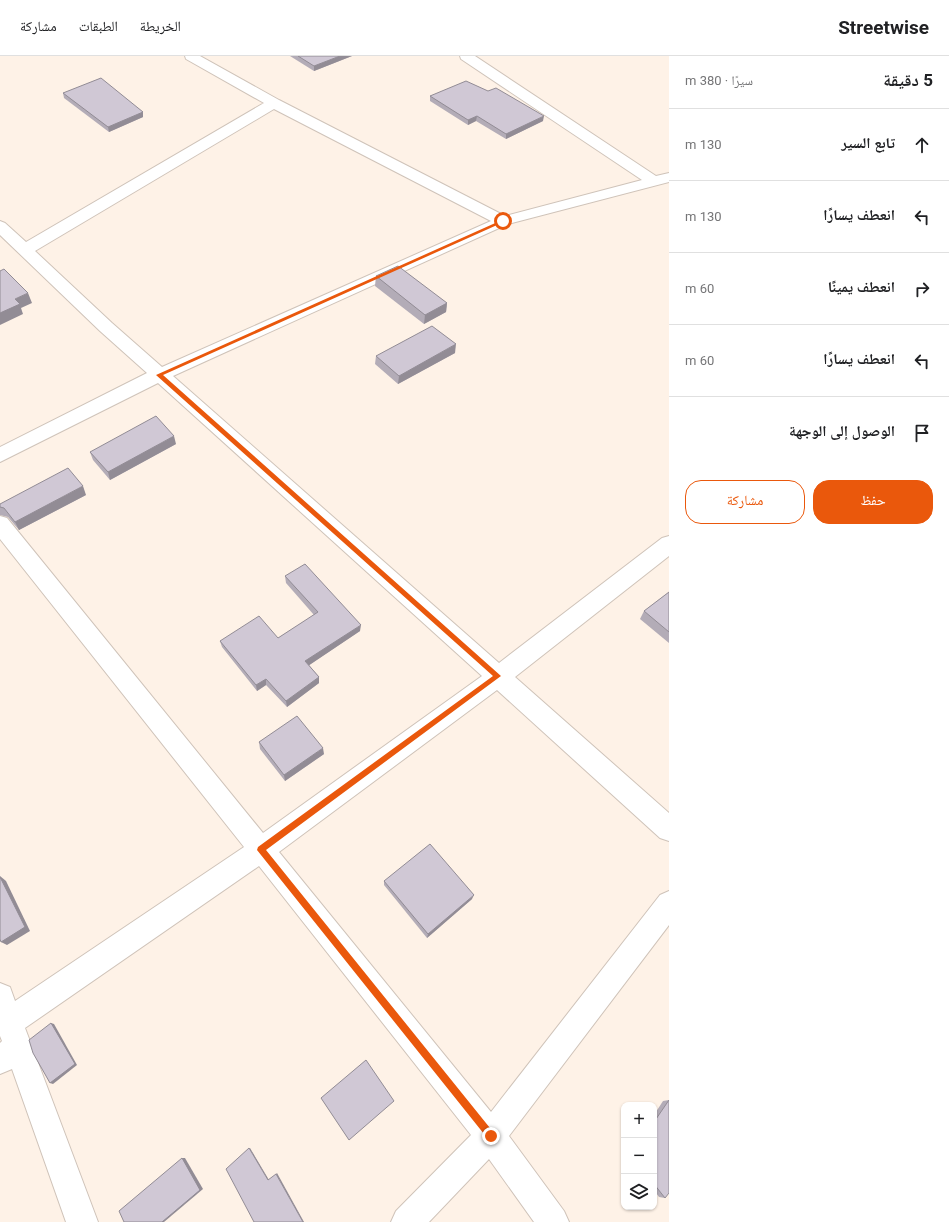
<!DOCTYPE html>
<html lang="ar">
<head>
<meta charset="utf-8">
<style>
	body { margin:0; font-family:Roboto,"Noto Naskh Arabic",sans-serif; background:#f2f2f2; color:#202124; direction:rtl }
	.controls { position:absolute; right:12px; bottom:12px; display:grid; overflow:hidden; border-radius:8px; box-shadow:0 1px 3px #0004 }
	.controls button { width:36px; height:36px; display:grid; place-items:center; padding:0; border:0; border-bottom:1px solid #e0e0e0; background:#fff; color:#202124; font:20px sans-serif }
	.stop { position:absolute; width:12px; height:12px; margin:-9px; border:3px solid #ea580c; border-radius:50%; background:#fff }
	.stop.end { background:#ea580c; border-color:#fff; box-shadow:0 1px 4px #0008 }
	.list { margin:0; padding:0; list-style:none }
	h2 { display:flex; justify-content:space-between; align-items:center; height:52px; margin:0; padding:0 16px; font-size:17px }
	h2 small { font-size:13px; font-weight:400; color:#757577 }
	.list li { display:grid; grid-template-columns:26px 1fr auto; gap:12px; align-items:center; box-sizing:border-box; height:72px; padding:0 16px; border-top:1px solid #e0e0e0 }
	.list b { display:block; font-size:15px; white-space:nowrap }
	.list em { font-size:13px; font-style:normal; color:#757577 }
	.actions { display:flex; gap:8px; padding:12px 16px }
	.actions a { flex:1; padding:9px 0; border:1px solid #ea580c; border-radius:16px; text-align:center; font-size:14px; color:#ea580c }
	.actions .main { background:#ea580c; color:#fff }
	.icon { flex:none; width:22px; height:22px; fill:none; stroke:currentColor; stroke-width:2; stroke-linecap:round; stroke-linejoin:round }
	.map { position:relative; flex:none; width:669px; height:1166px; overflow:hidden; direction:ltr }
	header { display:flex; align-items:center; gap:24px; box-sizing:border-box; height:56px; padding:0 20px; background:#fff; border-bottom:1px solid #e0e0e0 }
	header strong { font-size:19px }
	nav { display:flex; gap:22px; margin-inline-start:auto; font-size:14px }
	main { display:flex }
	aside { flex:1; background:#fff }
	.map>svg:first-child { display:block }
</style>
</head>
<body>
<header>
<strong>Streetwise</strong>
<nav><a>الخريطة</a><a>الطبقات</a><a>مشاركة</a></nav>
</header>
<main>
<aside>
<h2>5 دقيقة<small>سيرًا · 380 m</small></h2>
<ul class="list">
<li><svg class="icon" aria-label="ahead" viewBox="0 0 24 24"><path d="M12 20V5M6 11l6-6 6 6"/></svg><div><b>تابع السير</b></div><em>130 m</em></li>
<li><svg class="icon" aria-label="left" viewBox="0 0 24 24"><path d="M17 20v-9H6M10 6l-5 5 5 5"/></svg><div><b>انعطف يسارًا</b></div><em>130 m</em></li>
<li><svg class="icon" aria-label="right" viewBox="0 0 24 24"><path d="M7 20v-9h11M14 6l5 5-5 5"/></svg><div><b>انعطف يمينًا</b></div><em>60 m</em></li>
<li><svg class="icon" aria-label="left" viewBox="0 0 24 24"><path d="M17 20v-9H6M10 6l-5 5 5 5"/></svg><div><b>انعطف يسارًا</b></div><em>60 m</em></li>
<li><svg class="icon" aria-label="arrive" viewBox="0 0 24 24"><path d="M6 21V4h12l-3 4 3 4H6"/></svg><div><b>الوصول إلى الوجهة</b></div></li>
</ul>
<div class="actions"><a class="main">حفظ</a><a>مشاركة</a></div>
</aside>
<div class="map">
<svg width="669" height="1166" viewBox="0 0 669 1166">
	<rect width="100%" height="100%" fill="#fef2e7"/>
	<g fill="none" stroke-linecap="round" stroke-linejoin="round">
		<g stroke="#cfc3b9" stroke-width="2">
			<path id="street" d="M185 0H200L279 44 505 160 642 124 461 3 460 0H475L656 120 669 117V126L508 168 173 320 499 607 662 482 669 480V500L515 621 669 757V785L660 782 497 634 279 796 491 1056 660 839 669 835V869L509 1080 564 1155 569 1166H534L489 1103 429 1166H391L396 1155 471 1079 259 810 25 972 98 1166H66L12 1013 0 1018V987L2 985 0 980V927L10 931 15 945 244 791 0 483V460L7 462 263 777 482 620 158 327 0 406V391L147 317 100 275 0 179V165L5 167 26 186 264 47 186 3ZM274 53 491 165 162 311 112 267 35 195Z"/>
		</g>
		<use href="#street" fill="#fff" fill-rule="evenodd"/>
	</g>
	<g fill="#b3acb7">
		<path d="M290 0H352L314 15Z"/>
		<path d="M63 37 143 56V61L109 76 64 42Z"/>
		<path d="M430 40 543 65 506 83 476 65 468 69 430 45Z"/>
		<path d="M376 220 447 247 446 256 424 268 375 230Z"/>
		<path d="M455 297 398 328 375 308 376 300Z"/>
		<path d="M176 388 110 424 93 404 90 396Z"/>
		<path d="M86 439 19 474 8 461 0 459V448Z"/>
		<path d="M285 520 360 575 309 609 319 621V627L287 651 266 629 257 635 222 591 220 585 278 582 314 559 286 527Z"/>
		<path d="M669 536V587L640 563 644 555Z"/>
		<path d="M259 686 324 698 285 725 260 693Z"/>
		<path d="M384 825 472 843 427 882 384 829Z"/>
		<path d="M669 1044 665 1142 659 1141 654 1134V1059L663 1045Z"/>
	</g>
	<g fill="#928c95">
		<path d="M340 0H352L314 15V10Z"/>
		<path d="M143 56V61L109 76 108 71Z"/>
		<path d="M477 60 476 65 468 69V64Z"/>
		<path d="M544 60 543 65 506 83V78Z"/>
		<path d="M28 237 32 247 21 252 23 258 0 269V257L15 243Z"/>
		<path d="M447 247 446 256 424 268 425 259Z"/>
		<path d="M456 288 455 297 398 328 399 320Z"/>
		<path d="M174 380 176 388 110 424 108 416Z"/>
		<path d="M83 430 86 439 19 474 15 466Z"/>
		<path d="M361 569 360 575 305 612V605Z"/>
		<path d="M319 621V627L287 651 286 645Z"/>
		<path d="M266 623V629L257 635 256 629Z"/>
		<path d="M323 692 324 698 285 725 284 719Z"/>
		<path d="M0 820 6 825 30 875 7 889 1 886Z"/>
		<path d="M474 839 472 843 427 882 428 878Z"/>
		<path d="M51 967 54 968 77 1009 53 1028 50 1027Z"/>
		<path d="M249 1092H250L269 1124H268Z"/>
		<path d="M182 1102H185L203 1133 164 1166H162Z"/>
		<path d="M277 1117 304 1166H303L276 1118Z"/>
	</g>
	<g fill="#d0c8d5" stroke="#928c95">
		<path d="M298 0H340L314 10Z"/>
		<path d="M101 22 143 56 108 71 63 37Z"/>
		<path d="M466 25 488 35 496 32 544 60 506 78 477 60 468 64 430 40Z"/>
		<path d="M398 210 447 247 425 259 376 220Z"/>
		<path d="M4 213 28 237 15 243 20 248 0 257V215Z"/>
		<path d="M432 270 456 288 399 320 376 300Z"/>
		<path d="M156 360 174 380 108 416 90 396Z"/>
		<path d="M68 412 83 430 15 466 4 452 0 451V448Z"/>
		<path d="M305 508 361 569 305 605 319 621 286 645 266 623 256 629 220 585 259 560 278 582 318 556 285 520Z"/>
		<path d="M669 536V576L644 555Z"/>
		<path d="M297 660 323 692 284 719 259 686Z"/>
		<path d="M430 788 474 839 428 878 384 825Z"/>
		<path d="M0 821 25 871 1 886 0 883Z"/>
		<path d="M51 967 75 1008 50 1027 33 997 29 984Z"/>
		<path d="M366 1004 394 1045 349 1084 321 1042Z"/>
		<path d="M669 1044V1137L665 1142 654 1128V1066Z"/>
		<path d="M249 1092 268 1124 276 1118 303 1166H254L226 1113Z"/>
		<path d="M182 1102 200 1134 162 1166H124L119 1155Z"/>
	</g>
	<path fill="#ea580c" d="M502 164 506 165 163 319 501 620 266 794 494 1077 495 1080 494 1083 491 1084 488 1083 257 794 258 791 493 620 156 319Z"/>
</svg>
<div class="controls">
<button>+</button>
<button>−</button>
<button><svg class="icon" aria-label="layers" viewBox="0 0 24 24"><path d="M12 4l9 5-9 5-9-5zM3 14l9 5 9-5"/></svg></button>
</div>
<div class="stop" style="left:503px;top:165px"></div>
<div class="stop end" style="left:491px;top:1080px"></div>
</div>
</main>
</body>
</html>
